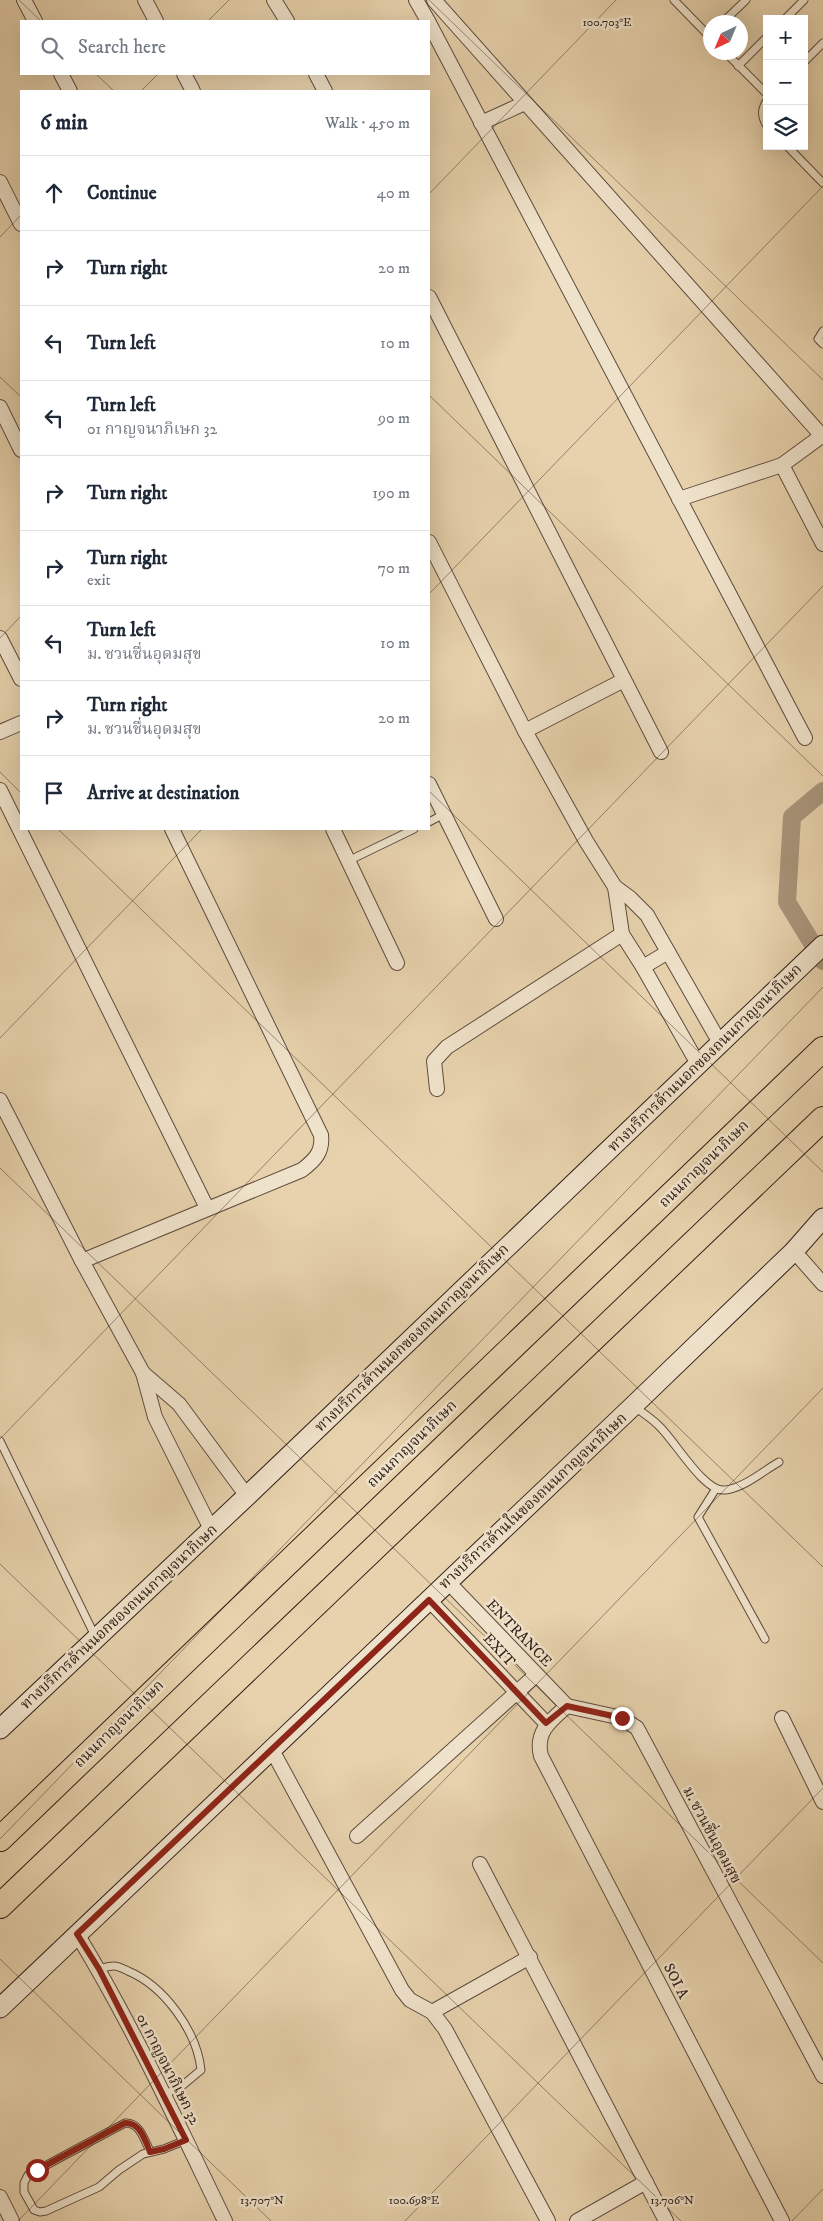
<!DOCTYPE html>
<html lang="en">
<head>
<meta charset="utf-8">
<style>
	body { margin:0; font-family:"IM FELL DW Pica","Noto Serif Thai",serif; background:#f6f6f7; color:#1f2937 }
	.controls { position:absolute; right:15px; top:15px; display:grid; overflow:hidden; border-radius:0px; box-shadow:0 5px 20px #0002 }
	.controls button { width:45px; height:45px; display:grid; place-items:center; padding:0; border:0; border-bottom:1px solid #e0e1e3; background:#fff; color:#1f2937; font:25px sans-serif }
	.compass { position:absolute; left:703px; top:15px; width:45px; height:45px; border-radius:50%; background:#fff; box-shadow:0 5px 20px #0002; rotate:224deg }
	.stop { position:absolute; width:15px; height:15px; margin:-11px; border:4px solid #8f2418; border-radius:50%; background:#fff }
	.stop.end { background:#8f2418; border-color:#fff; box-shadow:0 1px 5px #0008 }
	.list { margin:0; padding:0; list-style:none }
	h2 { display:flex; justify-content:space-between; align-items:center; height:65px; margin:0; padding:0 20px; font-size:21px }
	h2 small { font-size:16px; font-weight:400; color:#747a83 }
	.list li { display:grid; grid-template-columns:32px 1fr auto; gap:15px; align-items:center; box-sizing:border-box; height:75px; padding:0 20px; border-top:1px solid #e0e1e3 }
	.list b { display:block; font-size:19px; white-space:nowrap }
	.list p { margin:0; font-size:16px; white-space:nowrap; color:#747a83 }
	.list em { font-size:16px; font-style:normal; color:#747a83 }
	.icon { flex:none; width:28px; height:28px; fill:none; stroke:currentColor; stroke-width:2; stroke-linecap:round; stroke-linejoin:round }
	.map { position:relative; flex:none; width:823px; height:2221px; overflow:hidden }
	.search { position:absolute; background:#fff; box-shadow:0 5px 20px #0002; left:20px; top:20px; width:410px; height:55px; display:flex; align-items:center; gap:12px; box-sizing:border-box; padding:0 18px; border-radius:0px; color:#747a83; font-size:19px }
	.panel { position:absolute; background:#fff; box-shadow:0 5px 20px #0002; left:20px; top:90px; width:410px; height:740px; border-radius:0px }
	.map>svg:first-child { display:block }
</style>
</head>
<body>
<div class="map">
<svg width="823" height="2221" viewBox="0 0 823 2221">
	<rect width="100%" height="100%" fill="#e7d2ad"/>
	<filter id="stains"><feTurbulence type="fractalNoise" baseFrequency=".004" numOctaves="4"/><feColorMatrix values="0 0 0 0 .2 0 0 0 0 .09 0 0 0 0 .02 0 0 0 .5 -.17"/></filter>
	<radialGradient id="worn" r=".72"><stop offset=".6" stop-color="#630" stop-opacity="0"/><stop offset="1" stop-color="#630" stop-opacity=".3"/></radialGradient>
	<g fill="none" stroke-linecap="round" stroke-linejoin="round">
		<path stroke="#a9957b" stroke-width="18" d="M823 791 792 817 787 902 823 961"/>
		<g stroke="#5e4c3e" stroke-width="9">
			<g id="lane">
				<path d="M674 0 710 37"/>
				<path d="M785 19 804 0"/>
				<path d="M723 22 746 0"/>
				<path d="M725 52 767 94"/>
				<path d="M804 62 823 43"/>
				<path d="M738 66 767 37"/>
				<path d="M767 100C761 110 761 116 767 126"/>
				<path d="M787 146 823 183"/>
				<path d="M823 331 818 339 823 344"/>
				<path d="M429 822 444 814"/>
				<path d="M348 861 414 829"/>
				<path d="M633 1406C642 1412 651 1418 658 1425 674 1439 704 1493 725 1490 744 1488 763 1471 779 1462"/>
				<path d="M0 1441 95 1636"/>
				<path d="M715 1490 698 1517 765 1639"/>
				<path d="M99 1969C103 1968 109 1966 114 1966 118 1966 124 1969 128 1971 164 1986 197 2031 201 2070L183 2085 164 2095"/>
				<path d="M150 2151C144 2140 140 2122 125 2123L28 2175 24 2183V2192L34 2210 40 2212 46 2211 99 2187 119 2170 143 2154 164 2149 186 2140"/>
			</g>
		</g>
		<g stroke="#5e4c3e" stroke-width="16">
			<g id="street">
				<path d="M24 0 35 21"/>
				<path d="M145 0 156 21"/>
				<path d="M274 0 287 21"/>
				<path d="M416 0 428 21"/>
				<path d="M434 0 823 437"/>
				<path d="M429 23 805 738"/>
				<path d="M61 74 70 91"/>
				<path d="M184 74 193 91"/>
				<path d="M316 74 325 91"/>
				<path d="M481 123 525 103"/>
				<path d="M0 182 21 224"/>
				<path d="M429 297 661 752"/>
				<path d="M0 407 21 450"/>
				<path d="M782 465 823 544"/>
				<path d="M679 499 782 465 823 435"/>
				<path d="M429 542 525 731 586 841 615 887 630 898 647 915 720 1043"/>
				<path d="M0 638 21 679"/>
				<path d="M525 731 624 680"/>
				<path d="M0 732 21 723"/>
				<path d="M429 784 496 919"/>
				<path d="M0 790 207 1208"/>
				<path d="M333 829 397 963"/>
				<path d="M615 887 622 934 643 967 698 1064"/>
				<path d="M643 967 668 952"/>
				<path d="M437 1089 434 1061 447 1047 622 934"/>
				<path d="M0 1100 82 1261 143 1373 155 1417 211 1529"/>
				<path d="M794 1251 823 1284"/>
				<path d="M82 1261 302 1170C315 1160 323 1152 321 1135L172 829"/>
				<path d="M143 1373 179 1404 247 1496"/>
				<path d="M448 1582 567 1706"/>
				<path d="M429 1600 546 1723"/>
				<path d="M782 1718 823 1802"/>
				<path d="M272 1750 402 1990 410 2000 432 2012 445 2029 548 2221"/>
				<path d="M357 1836 536 1675"/>
				<path d="M480 1864 666 2221"/>
				<path d="M77 1934C133 2026 178 2124 225 2221"/>
				<path d="M432 2012 530 1957"/>
				<path d="M0 2197 12 2221"/>
				<path d="M577 2221 646 2182"/>
				<path d="M782 2221 541 1756C535 1732 550 1721 567 1706L622 1718 637 1728 823 2076"/>
			</g>
		</g>
		<g stroke="#312019" stroke-width="21">
			<g id="secondary">
				<path d="M0 1729 247 1496 823 945"/>
				<path d="M0 2008 633 1406 794 1251 823 1218"/>
			</g>
		</g>
		<g stroke="#312019" stroke-width="26">
			<g id="highway">
				<path d="M0 1839 823 1049"/>
				<path d="M0 1906 823 1119"/>
			</g>
		</g>
		<use href="#lane" stroke="#efe2ca" stroke-width="7"/>
		<use href="#street" stroke="#efe2ca" stroke-width="14"/>
		<use href="#secondary" stroke="#efe2ca" stroke-width="19"/>
		<use href="#highway" stroke="#e7d2ad" stroke-width="24"/>
	</g>
	<g fill="none" stroke-linecap="round" stroke-linejoin="round">
		<path stroke="#8f2418" stroke-width="6" d="M37 2170 125 2123C140 2122 145 2140 150 2152L164 2149 186 2140 99 1969 77 1934 429 1600 546 1723 567 1706 622 1718"/>
	</g>
	<path fill="none" stroke="#312019" stroke-width="1" stroke-opacity="0.45" d="M19 0 41 21M429 0 823 380M208 21 229 0M96 74 114 91M141 91 158 74M429 194 616 0M0 237 21 215M0 377 21 397M429 395 823 776M429 594 823 186M0 638 21 616M0 772 21 793M429 791 823 1172M58 829 823 1567M0 1038 202 829M0 1168 823 1963M0 1439 823 586M0 1564 681 2221M0 1839 823 987M0 1959 271 2221M18 2221 823 1388M405 2221 823 1788M792 2221 823 2189"/>
	<g text-anchor="middle" dominant-baseline="central" stroke-width="5" stroke-linejoin="round" paint-order="stroke">
		<g font-size="15" fill="#312019" stroke="#efe2ca">
			<text transform="translate(705 1058) rotate(-44)">ทางบริการด้านนอกของถนนกาญจนาภิเษก</text>
			<text transform="translate(704 1164) rotate(-44)">ถนนกาญจนาภิเษก</text>
			<text transform="translate(412 1338) rotate(-44)">ทางบริการด้านนอกของถนนกาญจนาภิเษก</text>
			<text transform="translate(412 1444) rotate(-44)">ถนนกาญจนาภิเษก</text>
			<text transform="translate(533 1501) rotate(-43)">ทางบริการด้านในของถนนกาญจนาภิเษก</text>
			<text transform="translate(119 1617) rotate(-43)">ทางบริการด้านนอกของถนนกาญจนาภิเษก</text>
			<text transform="translate(519 1633) rotate(46)">ENTRANCE</text>
			<text transform="translate(499 1650) rotate(47)">EXIT</text>
			<text transform="translate(119 1724) rotate(-44)">ถนนกาญจนาภิเษก</text>
			<text transform="translate(712 1835) rotate(62)">ม. ชวนชื่นอุดมสุข</text>
			<text transform="translate(676 1981) rotate(63)">SOI A</text>
			<text transform="translate(168 2069) rotate(63)">01 กาญจนาภิเษก 32</text>
		</g>
	</g>
	<g font-size="12" text-anchor="middle" fill="#312019" stroke="#efe2ca" stroke-width="5" stroke-linejoin="round" paint-order="stroke">
		<text x="607" y="26">100.703°E</text>
		<text x="414" y="2204">100.698°E</text>
		<text x="262" y="2204">13.707°N</text>
		<text x="672" y="2204">13.706°N</text>
	</g>
	<rect width="100%" height="100%" filter="url(#stains)"/>
	<rect width="100%" height="100%" fill="url(#worn)"/>
</svg>
<div class="controls">
<button>+</button>
<button>−</button>
<button><svg class="icon" aria-label="layers" viewBox="0 0 24 24"><path d="M12 4l9 5-9 5-9-5zM3 14l9 5 9-5"/></svg></button>
</div>
<svg class="compass" viewBox="-18 -18 36 36"><path d="M0-13l5 13h-10z" fill="#e53935"/><path d="M0 13l5-13h-10z" fill="#747a83"/></svg>
<div class="stop" style="left:37px;top:2170px"></div>
<div class="stop end" style="left:622px;top:1718px"></div>
<div class="search"><svg class="icon" aria-label="search" viewBox="0 0 24 24"><circle cx="10" cy="10" r="6"/><path d="M15 15l6 6"/></svg>Search here</div>
<section class="panel">
<h2>6 min<small>Walk · 450 m</small></h2>
<ul class="list">
<li><svg class="icon" aria-label="ahead" viewBox="0 0 24 24"><path d="M12 20V5M6 11l6-6 6 6"/></svg><div><b>Continue</b></div><em>40 m</em></li>
<li><svg class="icon" aria-label="right" viewBox="0 0 24 24"><path d="M7 20v-9h11M14 6l5 5-5 5"/></svg><div><b>Turn right</b></div><em>20 m</em></li>
<li><svg class="icon" aria-label="left" viewBox="0 0 24 24"><path d="M17 20v-9H6M10 6l-5 5 5 5"/></svg><div><b>Turn left</b></div><em>10 m</em></li>
<li><svg class="icon" aria-label="left" viewBox="0 0 24 24"><path d="M17 20v-9H6M10 6l-5 5 5 5"/></svg><div><b>Turn left</b><p>01 กาญจนาภิเษก 32</p></div><em>90 m</em></li>
<li><svg class="icon" aria-label="right" viewBox="0 0 24 24"><path d="M7 20v-9h11M14 6l5 5-5 5"/></svg><div><b>Turn right</b></div><em>190 m</em></li>
<li><svg class="icon" aria-label="right" viewBox="0 0 24 24"><path d="M7 20v-9h11M14 6l5 5-5 5"/></svg><div><b>Turn right</b><p>exit</p></div><em>70 m</em></li>
<li><svg class="icon" aria-label="left" viewBox="0 0 24 24"><path d="M17 20v-9H6M10 6l-5 5 5 5"/></svg><div><b>Turn left</b><p>ม. ชวนชื่นอุดมสุข</p></div><em>10 m</em></li>
<li><svg class="icon" aria-label="right" viewBox="0 0 24 24"><path d="M7 20v-9h11M14 6l5 5-5 5"/></svg><div><b>Turn right</b><p>ม. ชวนชื่นอุดมสุข</p></div><em>20 m</em></li>
<li><svg class="icon" aria-label="arrive" viewBox="0 0 24 24"><path d="M6 21V4h12l-3 4 3 4H6"/></svg><div><b>Arrive at destination</b></div></li>
</ul>
</section>
</div>
</body>
</html>
